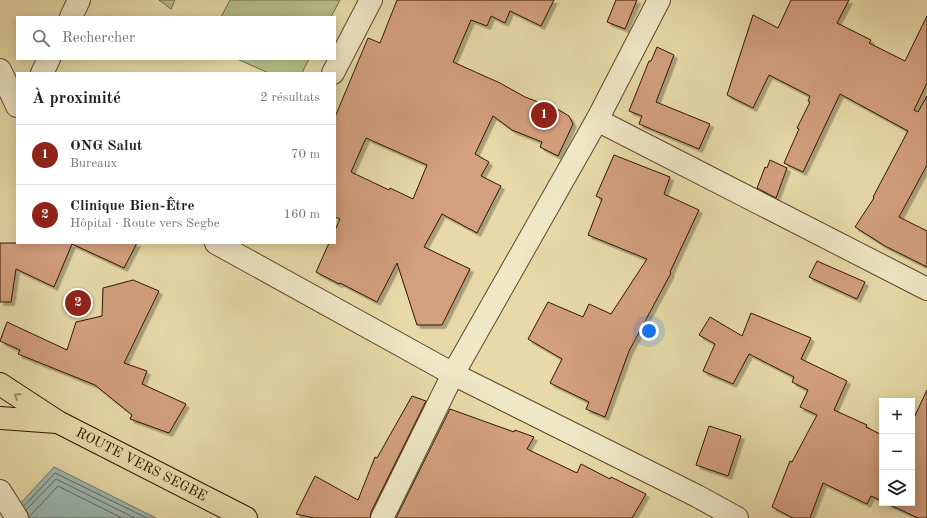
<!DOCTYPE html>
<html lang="fr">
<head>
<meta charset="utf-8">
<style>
	body { margin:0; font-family:"Old Standard TT",serif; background:#f6f6f6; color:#202124 }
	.controls { position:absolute; right:12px; bottom:12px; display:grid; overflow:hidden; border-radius:0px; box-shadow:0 2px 10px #0003 }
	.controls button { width:36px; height:36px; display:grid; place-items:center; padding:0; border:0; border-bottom:1px solid #e0e0e0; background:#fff; color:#202124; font:20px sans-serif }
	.you { position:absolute; left:649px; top:331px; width:14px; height:14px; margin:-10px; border:3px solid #fff; border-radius:50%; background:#1a73e8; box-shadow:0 0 0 6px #1a73e833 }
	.badge { display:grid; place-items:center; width:26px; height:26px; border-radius:50%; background:#8f2418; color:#fff; font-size:13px; font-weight:700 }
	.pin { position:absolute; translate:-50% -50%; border:2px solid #fff; box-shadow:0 1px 4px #0006 }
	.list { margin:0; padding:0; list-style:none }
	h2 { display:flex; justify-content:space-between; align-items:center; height:52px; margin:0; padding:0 16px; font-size:17px }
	h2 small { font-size:13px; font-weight:400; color:#757577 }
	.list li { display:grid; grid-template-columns:26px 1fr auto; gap:12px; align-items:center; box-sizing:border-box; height:60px; padding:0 16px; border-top:1px solid #e0e0e0 }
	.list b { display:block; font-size:15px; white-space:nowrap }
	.list p { margin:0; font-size:13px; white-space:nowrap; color:#757577 }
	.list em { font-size:13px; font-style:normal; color:#757577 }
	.icon { flex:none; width:22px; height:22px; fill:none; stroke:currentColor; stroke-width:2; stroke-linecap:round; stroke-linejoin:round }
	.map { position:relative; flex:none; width:927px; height:518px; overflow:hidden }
	.search { position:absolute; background:#fff; box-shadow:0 2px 10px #0003; left:16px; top:16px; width:320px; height:44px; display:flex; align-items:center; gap:10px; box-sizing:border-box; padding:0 14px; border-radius:0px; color:#757577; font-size:15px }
	.panel { position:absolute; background:#fff; box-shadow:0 2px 10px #0003; left:16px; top:72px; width:320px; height:172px; border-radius:0px }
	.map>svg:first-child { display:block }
</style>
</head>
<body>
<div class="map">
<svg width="927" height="518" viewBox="0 0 927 518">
	<defs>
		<filter id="shadow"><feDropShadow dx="3.5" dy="3.5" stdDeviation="0" flood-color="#0004"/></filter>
	</defs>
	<rect width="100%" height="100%" fill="#e7daa8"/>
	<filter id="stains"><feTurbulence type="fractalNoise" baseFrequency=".005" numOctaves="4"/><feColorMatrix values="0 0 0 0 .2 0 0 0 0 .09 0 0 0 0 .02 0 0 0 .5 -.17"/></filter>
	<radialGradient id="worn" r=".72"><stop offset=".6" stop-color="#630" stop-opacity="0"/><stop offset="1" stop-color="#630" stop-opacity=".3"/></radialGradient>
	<g fill="#b5c088" stroke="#726a44">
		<path d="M159 0H175L171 9Z"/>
		<path d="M230 0H340L331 17H221Z"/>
		<path d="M237 59H309L302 73H269Z"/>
	</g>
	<path fill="#9cb8b4" stroke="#70776c" d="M54 467 156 518H7Z"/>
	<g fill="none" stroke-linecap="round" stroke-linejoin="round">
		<g stroke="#66665a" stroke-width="1">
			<path d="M24 506 55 473 147 518"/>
			<path d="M26 510 56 479 135 518"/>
			<path d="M29 517 58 486 122 518"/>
		</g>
	</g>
	<g fill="#d39f7e" stroke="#2f1500" fill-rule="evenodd" filter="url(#shadow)">
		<path d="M397 0H554L541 26 510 11 505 23 491 16 487 26 471 20 453 62 500 83 525 97 559 110 569 116 573 124 558 156 540 147 542 142 512 130 493 116 475 154 489 162 481 176 501 186 477 233 442 214 424 247 470 269 442 325H417L397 263 377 302 340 283 339 284 316 272 329 243H335V230L340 219 335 217V117L368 38 380 43ZM366 138 427 165 413 199 390 188 389 190 351 172Z"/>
		<path d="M616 0H637L625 29 607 22Z"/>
		<path d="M791 0H849L837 23 871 40 869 43 905 61 927 16V83L914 110 918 112 927 96V165L899 217 927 231V267L885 246 855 227 874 198 873 197 908 131 840 94 803 172 784 163 799 129 797 128 810 102 808 101 810 96 769 75 753 108 727 95 753 15 778 28Z"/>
		<path d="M657 47 674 55 656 102 710 124 699 149 639 124 642 116 629 111 649 61H651Z"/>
		<path d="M614 155 670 177 664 194 699 210 670 272 671 273 629 351 605 417 586 409 589 402 550 383 562 359 528 339 548 302 583 317 589 304 611 314 647 259 588 235 602 199 596 196Z"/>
		<path d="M770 160 787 168 776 198 757 188 765 167 767 168Z"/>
		<path d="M0 243H137L124 268 72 244 54 287 16 269 11 302H0Z"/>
		<path d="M817 261 865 282 857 299 809 277Z"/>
		<path d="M133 280 159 291 124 363 147 371 142 384 186 404 169 433 130 419 132 415 95 385 18 354 20 350 0 341 7 322 67 350 76 322 102 316 103 288Z"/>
		<path d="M751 313 811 338 801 359 847 381 834 410 867 425 866 427 882 435V501L871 496 867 504 823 483 810 518H793L772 507 790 461 792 462 817 415 800 407 808 390 792 382 794 377 749 354 733 384 703 371 715 344 699 335 710 317 742 336Z"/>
		<path d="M927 390V518H918L886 503H912V422Z"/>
		<path d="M412 396 426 401 371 512 370 518H314L296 514 315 476 358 500 375 457 377 458Z"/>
		<path d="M450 409 514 432 515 430 534 437 527 449 577 473 581 464 610 479 611 477 646 494 632 518H396Z"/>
		<path d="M709 426 741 436 728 476 696 465Z"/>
	</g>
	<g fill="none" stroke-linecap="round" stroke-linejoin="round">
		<g stroke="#5d462a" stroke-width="24">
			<g id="minor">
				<path d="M71 17 79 0"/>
				<path d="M0 70 17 106"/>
				<path d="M42 73 49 59"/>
				<path d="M333 73 371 0"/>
				<path d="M597 120 927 289"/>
				<path d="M216 243 453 374 697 496 737 518"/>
				<path d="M0 491 17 518"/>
				<path d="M382 518 453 374 597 120 659 0"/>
			</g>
		</g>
		<g stroke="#2f1500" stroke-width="24">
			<g id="major">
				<path id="s1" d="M0 384 58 422 246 518"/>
				<path d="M0 418 57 422"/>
			</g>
		</g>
		<use href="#minor" stroke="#efe7c6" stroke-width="22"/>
		<use href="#major" stroke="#e7daa8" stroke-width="22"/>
	</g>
	<defs><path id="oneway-chevron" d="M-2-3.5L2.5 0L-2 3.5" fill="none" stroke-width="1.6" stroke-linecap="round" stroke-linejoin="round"/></defs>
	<use stroke="#94815c" href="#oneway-chevron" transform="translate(17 396) rotate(-147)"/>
	<g text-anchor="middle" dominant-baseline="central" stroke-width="3.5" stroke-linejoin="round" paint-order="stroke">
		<g font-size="14" fill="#2f1500" stroke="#efe7c6">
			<text stroke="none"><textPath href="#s1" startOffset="163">ROUTE VERS SEGBE</textPath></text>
		</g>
	</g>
	<rect width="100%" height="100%" filter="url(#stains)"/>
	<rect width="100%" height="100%" fill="url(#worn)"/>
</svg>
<div class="controls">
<button>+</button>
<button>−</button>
<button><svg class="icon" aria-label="layers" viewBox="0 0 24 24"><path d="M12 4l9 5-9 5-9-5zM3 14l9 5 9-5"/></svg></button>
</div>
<div class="you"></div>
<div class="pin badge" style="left:544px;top:115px">1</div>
<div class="pin badge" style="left:78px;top:303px">2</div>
<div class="search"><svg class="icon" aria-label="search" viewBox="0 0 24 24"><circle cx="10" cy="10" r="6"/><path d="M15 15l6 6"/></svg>Rechercher</div>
<section class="panel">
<h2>À proximité<small>2 résultats</small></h2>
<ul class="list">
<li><span class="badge">1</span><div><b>ONG Salut</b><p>Bureaux</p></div><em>70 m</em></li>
<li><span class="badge">2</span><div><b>Clinique Bien-Être</b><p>Hôpital · Route vers Segbe</p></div><em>160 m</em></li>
</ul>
</section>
</div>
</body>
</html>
